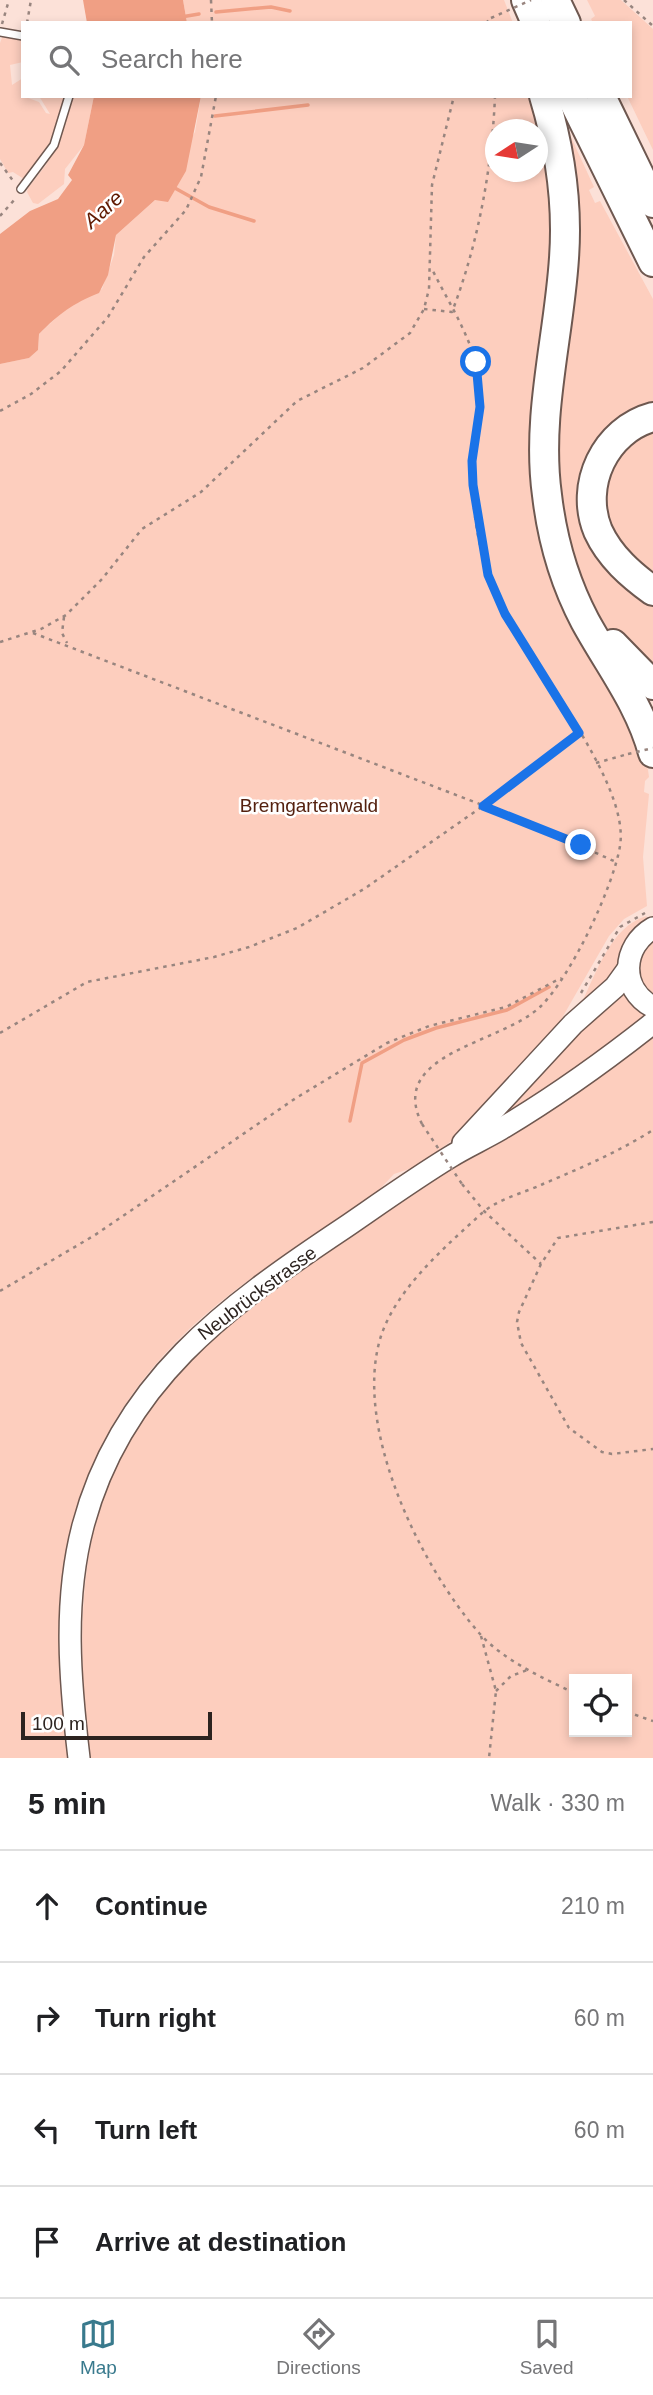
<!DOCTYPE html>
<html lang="en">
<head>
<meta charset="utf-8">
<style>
	body { margin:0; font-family:Arial,sans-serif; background:#f6f6f6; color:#202124 }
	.controls { position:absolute; right:21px; bottom:21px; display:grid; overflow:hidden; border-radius:0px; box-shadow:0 4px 10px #0003 }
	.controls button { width:63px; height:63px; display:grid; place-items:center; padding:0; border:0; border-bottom:2px solid #e0e0e0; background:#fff; color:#202124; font:35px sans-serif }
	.compass { position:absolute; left:485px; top:119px; width:63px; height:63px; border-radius:50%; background:#fff; box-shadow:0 4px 10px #0003; rotate:258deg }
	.scale { position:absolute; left:21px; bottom:18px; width:191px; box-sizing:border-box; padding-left:7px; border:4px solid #2c231f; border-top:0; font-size:19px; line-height:24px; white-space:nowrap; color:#2c231f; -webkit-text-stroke:5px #fff; paint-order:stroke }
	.stop { position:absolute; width:21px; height:21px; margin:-16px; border:5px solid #1a73e8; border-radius:50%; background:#fff }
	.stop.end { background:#1a73e8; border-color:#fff; box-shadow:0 2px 7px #0008 }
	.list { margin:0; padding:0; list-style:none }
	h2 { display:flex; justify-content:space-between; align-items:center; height:91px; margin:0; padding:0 28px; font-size:30px }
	h2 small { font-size:23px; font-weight:400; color:#757577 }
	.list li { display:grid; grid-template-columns:46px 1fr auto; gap:21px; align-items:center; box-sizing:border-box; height:112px; padding:0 28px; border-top:2px solid #e0e0e0 }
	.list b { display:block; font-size:26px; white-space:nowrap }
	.list em { font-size:23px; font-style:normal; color:#757577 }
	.icon { flex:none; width:38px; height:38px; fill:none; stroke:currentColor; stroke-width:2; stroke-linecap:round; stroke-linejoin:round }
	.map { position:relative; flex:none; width:653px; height:1758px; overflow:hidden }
	.search { position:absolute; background:#fff; box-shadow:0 4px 10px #0003; left:21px; right:21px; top:21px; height:77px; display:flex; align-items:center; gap:18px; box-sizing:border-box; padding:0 24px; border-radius:0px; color:#757577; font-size:26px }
	.sheet { height:539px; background:#fff }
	nav { display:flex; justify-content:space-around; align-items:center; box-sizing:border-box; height:98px; border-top:2px solid #e0e0e0; background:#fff; font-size:19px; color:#757577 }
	nav a { display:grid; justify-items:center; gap:4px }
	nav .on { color:#397a8d }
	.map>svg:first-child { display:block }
</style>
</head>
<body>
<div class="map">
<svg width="653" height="1758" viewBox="0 0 653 1758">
	<rect width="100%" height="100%" fill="#fce1d8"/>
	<g fill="#fdcebe" fill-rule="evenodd">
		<path d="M183 0H504L513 23H187Z"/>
		<path d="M587 0H621L653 29V150L627 96H630V23H593L591 19 595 16Z"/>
		<path d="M3 35 23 39V62L10 65 12 85 23 78V96L39 102 46 113 50 114 39 96H94L84 145 65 169 64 184 38 204 33 203 27 192 28 188 46 165 65 124 58 123 47 149 24 179 13 172 8 173 0 159V43Z"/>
		<path d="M201 96H538L554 177 549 319 541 329 539 346 534 469 645 748 649 777 645 781 644 792 649 794 643 857 647 906 624 919 609 936 554 1032 485 1111 450 1142 415 1167 394 1174 376 1193C323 1229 269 1263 219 1303 66 1428 46 1572 68 1758H0V364L29 358 38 350 39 334 73 302 102 289 114 255 116 235 155 200 195 132ZM496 130H538V172H496Z"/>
		<path d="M566 134 570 135 594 187 589 190 595 203 600 201 653 299V412L586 497 653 597V678L613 636 589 599 580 582 556 506Z"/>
		<path d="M653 428V579C641 566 619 551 612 535 593 492 608 447 653 428Z"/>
		<path d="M647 916 619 969 580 1006C596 975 610 926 647 916Z"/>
		<path d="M653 939V995C633 977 636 957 653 939Z"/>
		<path d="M621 988 652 1019 502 1121 496 1117Z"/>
		<path d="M653 1034V1758H89C76 1621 73 1489 171 1379 203 1343 242 1313 280 1284ZM574 1679H627V1732H574Z"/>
	</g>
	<g fill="#f09f84">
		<path d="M83 0H183L187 23H87Z"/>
		<path d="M94 96H201L186 171 168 202 155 200 116 235 108 275 99 293C72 304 60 313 39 334L38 350 29 358 0 364V234L30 211 58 199 72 180 68 175 84 145Z"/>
	</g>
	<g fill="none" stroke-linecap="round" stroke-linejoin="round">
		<g stroke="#f09f84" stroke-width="3.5">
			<path d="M216 12 271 7 290 11"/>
			<path d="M181 17 199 14"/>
			<path d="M215 116 308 105"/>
			<path d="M173 187 209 207 254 221"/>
			<path d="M350 1121 362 1063 404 1040 436 1028 507 1010 549 987"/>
		</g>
		<g stroke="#6e5850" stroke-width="10">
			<g id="service">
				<path d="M0 32 23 36"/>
				<path d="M21 189 54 145 69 96"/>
			</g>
		</g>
		<g stroke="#6e5850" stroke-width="24">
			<g id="secondary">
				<path d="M653 928C622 946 619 989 653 1007"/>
				<path d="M463 1143 573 1024 615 987 628 969"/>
				<path d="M79 1758C70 1682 63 1602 83 1526 121 1382 227 1306 344 1228 379 1204 414 1179 450 1157 466 1147 484 1139 501 1129 553 1098 605 1061 653 1023"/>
			</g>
		</g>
		<g stroke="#6e5850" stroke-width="32">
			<g id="motorway">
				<path d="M526 0 536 23"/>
				<path d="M555 0 566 23"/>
				<path d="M544 96C560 149 568 203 564 258 559 337 536 416 547 495 552 538 565 583 585 621 609 665 640 704 653 753"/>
				<path d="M571 96 653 262"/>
				<path d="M601 96 653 203"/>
				<path d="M653 417C605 430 579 485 598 531 610 557 631 575 653 591"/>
				<path d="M613 644 653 685"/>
			</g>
		</g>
		<g stroke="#98857f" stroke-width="2.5" stroke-dasharray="3.5 5" stroke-linecap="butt">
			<path d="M211 0 212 23"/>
			<path d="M624 0 653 26"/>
			<path d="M27 23 31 0"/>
			<path d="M486 23 491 18"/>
			<path d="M2 24 9 0"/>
			<path d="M0 163 14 182"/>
			<path d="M0 216 16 198"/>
			<path d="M424 309 452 312C478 244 492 169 495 96"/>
			<path d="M0 411 31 394 61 371 108 317 144 257 186 210 201 177 216 96"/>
			<path d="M64 617 62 633 67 643"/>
			<path d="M33 633 532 824 616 862"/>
			<path d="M0 642 41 629 66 615 102 579 142 529 201 492 297 401 363 368 410 333 424 309 429 289 432 185 454 96"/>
			<path d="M596 763 628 754"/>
			<path d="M581 993 620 927 645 913"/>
			<path d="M0 1033 87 982 214 957 249 947 297 928 364 889 483 806 579 732"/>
			<path d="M422 1124C386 1052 503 1044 541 1006 571 976 613 888 620 846 631 780 522 655 495 593 478 553 470 502 473 458 475 432 483 406 479 380 474 340 449 304 432 269"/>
			<path d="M462 1184 484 1211 541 1264"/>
			<path d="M653 1222 558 1238 541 1264 519 1312 517 1322 521 1343 569 1428 602 1452 612 1454 653 1449"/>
			<path d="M0 1291 95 1235 296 1098 387 1043 429 1026 506 1007 561 978"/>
			<path d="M481 1636 496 1691 489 1758"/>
			<path d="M496 1691 511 1676 530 1669"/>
			<path d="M574 1693C543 1678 503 1660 480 1634 421 1567 352 1427 381 1336 397 1288 445 1247 481 1214 497 1199 524 1193 543 1184 581 1168 618 1152 653 1130"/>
			<path d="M627 1712 653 1721"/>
		</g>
		<use href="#service" stroke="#fff" stroke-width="7"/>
		<use href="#secondary" stroke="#fff" stroke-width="21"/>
		<use href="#motorway" stroke="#fff" stroke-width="28"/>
		<g stroke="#98857f" stroke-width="2.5" stroke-dasharray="3.5 5" stroke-linecap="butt">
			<path d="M491 18 531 0"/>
			<path d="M628 754 653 748"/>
			<path d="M422 1124 462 1184"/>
		</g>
	</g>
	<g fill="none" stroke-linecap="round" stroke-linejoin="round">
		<path stroke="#1a73e8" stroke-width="9" d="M476 362 480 407 472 461 473 485 488 575 505 614 579 733 483 806 581 845"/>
	</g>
	<g text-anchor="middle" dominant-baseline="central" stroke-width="5" stroke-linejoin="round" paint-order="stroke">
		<g font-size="19" fill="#54210f" stroke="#fff">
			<text x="309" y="805">Bremgartenwald</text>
		</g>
		<g font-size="19" fill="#2c231f" stroke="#fff">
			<text transform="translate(257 1293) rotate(-37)">Neubrückstrasse</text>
		</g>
		<g font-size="21" font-style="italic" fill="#601900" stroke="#fff">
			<text transform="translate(103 209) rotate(-42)">Aare</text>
		</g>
	</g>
</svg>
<div class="controls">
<button><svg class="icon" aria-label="locate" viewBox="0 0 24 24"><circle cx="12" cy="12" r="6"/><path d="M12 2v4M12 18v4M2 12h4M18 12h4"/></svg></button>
</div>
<svg class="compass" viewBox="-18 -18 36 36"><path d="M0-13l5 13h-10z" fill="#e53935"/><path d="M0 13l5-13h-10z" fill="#757577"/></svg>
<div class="scale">100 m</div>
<div class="stop" style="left:476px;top:362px"></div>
<div class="stop end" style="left:581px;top:845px"></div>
<div class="search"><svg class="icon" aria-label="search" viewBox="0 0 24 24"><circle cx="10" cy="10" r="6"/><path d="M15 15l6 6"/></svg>Search here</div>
</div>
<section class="sheet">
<h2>5 min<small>Walk · 330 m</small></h2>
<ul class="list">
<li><svg class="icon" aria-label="ahead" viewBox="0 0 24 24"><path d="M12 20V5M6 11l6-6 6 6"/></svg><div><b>Continue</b></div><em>210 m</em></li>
<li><svg class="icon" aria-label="right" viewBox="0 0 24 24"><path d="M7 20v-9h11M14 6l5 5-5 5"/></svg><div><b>Turn right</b></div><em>60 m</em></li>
<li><svg class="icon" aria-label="left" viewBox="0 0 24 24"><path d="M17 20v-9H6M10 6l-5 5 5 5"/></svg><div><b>Turn left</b></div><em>60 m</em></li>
<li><svg class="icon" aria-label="arrive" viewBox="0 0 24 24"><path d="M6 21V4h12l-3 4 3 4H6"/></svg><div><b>Arrive at destination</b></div></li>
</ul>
</section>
<nav>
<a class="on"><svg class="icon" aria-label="map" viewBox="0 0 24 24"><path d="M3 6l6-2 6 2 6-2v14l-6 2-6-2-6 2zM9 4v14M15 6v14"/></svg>Map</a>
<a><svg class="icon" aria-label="directions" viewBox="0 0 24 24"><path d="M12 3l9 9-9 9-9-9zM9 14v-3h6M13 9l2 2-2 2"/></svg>Directions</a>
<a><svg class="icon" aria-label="saved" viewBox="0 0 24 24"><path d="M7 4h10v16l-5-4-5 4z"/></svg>Saved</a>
</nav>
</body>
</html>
